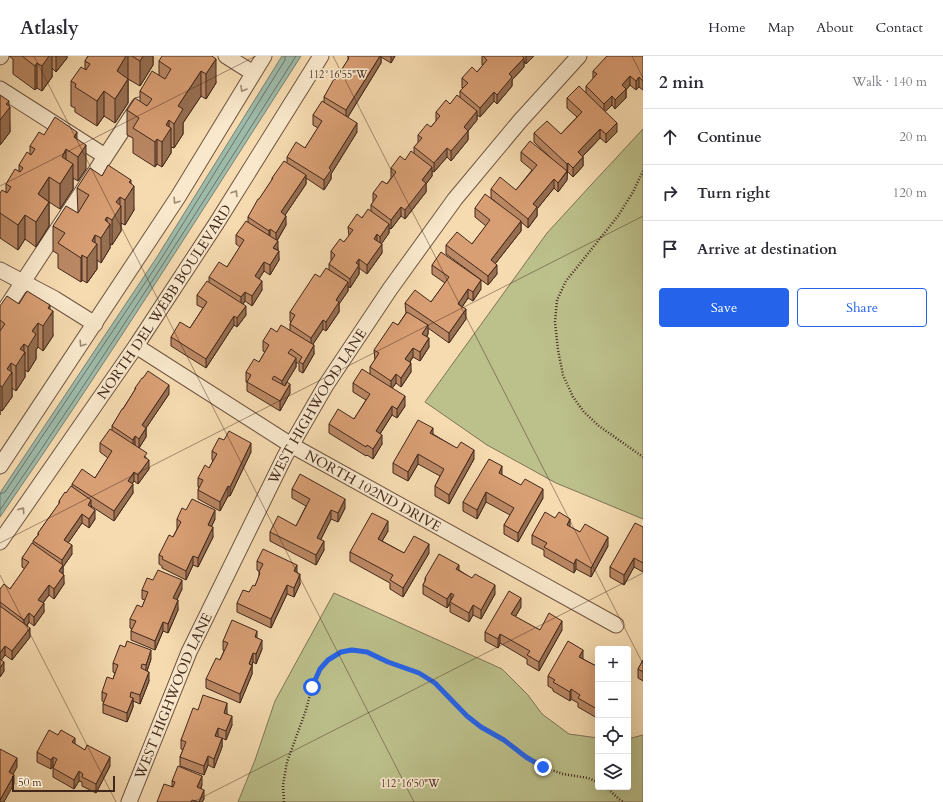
<!DOCTYPE html>
<html lang="en">
<head>
<meta charset="utf-8">
<style>
	body { margin:0; font-family:Cardo,serif; background:#f7f7f7; color:#2b2b33 }
	.controls { position:absolute; right:12px; bottom:12px; display:grid; overflow:hidden; border-radius:4px; box-shadow:0 4px 16px #0002 }
	.controls button { width:36px; height:36px; display:grid; place-items:center; padding:0; border:0; border-bottom:1px solid #e1e1e2; background:#fff; color:#2b2b33; font:20px sans-serif }
	.scale { position:absolute; left:12px; bottom:10px; width:103px; box-sizing:border-box; padding-left:4px; border:2px solid #42281c; border-top:0; font-size:11px; line-height:14px; white-space:nowrap; color:#42281c; -webkit-text-stroke:3px #f9e8cc; paint-order:stroke }
	.stop { position:absolute; width:12px; height:12px; margin:-9px; border:3px solid #2563eb; border-radius:50%; background:#fff }
	.stop.end { background:#2563eb; border-color:#fff; box-shadow:0 1px 4px #0008 }
	.list { margin:0; padding:0; list-style:none }
	h2 { display:flex; justify-content:space-between; align-items:center; height:52px; margin:0; padding:0 16px; font-size:17px }
	h2 small { font-size:13px; font-weight:400; color:#7c7c81 }
	.list li { display:grid; grid-template-columns:26px 1fr auto; gap:12px; align-items:center; box-sizing:border-box; height:56px; padding:0 16px; border-top:1px solid #e1e1e2 }
	.list b { display:block; font-size:15px; white-space:nowrap }
	.list em { font-size:13px; font-style:normal; color:#7c7c81 }
	.actions { display:flex; gap:8px; padding:12px 16px }
	.actions a { flex:1; padding:9px 0; border:1px solid #2563eb; border-radius:4px; text-align:center; font-size:14px; color:#2563eb }
	.actions .main { background:#2563eb; color:#fff }
	.icon { flex:none; width:22px; height:22px; fill:none; stroke:currentColor; stroke-width:2; stroke-linecap:round; stroke-linejoin:round }
	.map { position:relative; flex:none; width:643px; height:746px; overflow:hidden }
	header { display:flex; align-items:center; gap:24px; box-sizing:border-box; height:56px; padding:0 20px; background:#fff; border-bottom:1px solid #e1e1e2 }
	header strong { font-size:19px }
	nav { display:flex; gap:22px; margin-inline-start:auto; font-size:14px }
	main { display:flex }
	aside { flex:1; background:#fff }
	.map>svg:first-child { display:block }
</style>
</head>
<body>
<header>
<strong>Atlasly</strong>
<nav><a>Home</a><a>Map</a><a>About</a><a>Contact</a></nav>
</header>
<main>
<div class="map">
<svg width="643" height="746" viewBox="0 0 643 746">
	<rect width="100%" height="100%" fill="#f6dbb0"/>
	<filter id="stains"><feTurbulence type="fractalNoise" baseFrequency=".005" numOctaves="4"/><feColorMatrix values="0 0 0 0 .2 0 0 0 0 .09 0 0 0 0 .02 0 0 0 .5 -.17"/></filter>
	<radialGradient id="worn" r=".72"><stop offset=".6" stop-color="#630" stop-opacity="0"/><stop offset="1" stop-color="#630" stop-opacity=".3"/></radialGradient>
	<g fill="#bcc08b" stroke="#7f7454">
		<path d="M643 73V463L556 427 487 389 425 346 547 177 591 129Z"/>
		<path d="M334 537 502 613 528 639 542 658 569 678 598 682V731H628V683L643 679V746H238L255 704 275 645Z"/>
	</g>
	<path fill="#9dbbab" stroke="#798072" d="M282 0H301C202 155 104 310 0 461V437L157 201Z"/>
	<g fill="none" stroke-linecap="round" stroke-linejoin="round">
		<g stroke="#707264" stroke-width="1">
			<path d="M0 438 5 436 161 203 285 4V0"/>
			<path d="M0 454C102 305 199 153 296 0"/>
		</g>
		<g stroke="#6f5541" stroke-width="17">
			<g id="minor">
				<path d="M226 0 253 17"/>
				<path d="M0 1 1 0"/>
				<path d="M0 33 105 100"/>
				<path d="M0 214 55 243 95 268"/>
				<path d="M0 261 139 49"/>
				<path id="s1" d="M136 290 291 389 616 569"/>
				<path d="M0 410 178 141 264 0"/>
				<path id="s2" d="M0 486 136 290 216 168 321 0"/>
				<path id="s3" d="M129 746 189 596 285 400 326 329 390 233 455 143 520 65 579 0"/>
			</g>
		</g>
		<g stroke="#42281c" stroke-width="2.5" stroke-dasharray="1 2" stroke-linecap="butt">
			<path d="M643 115 633 136 618 160 566 225 557 244 555 266 558 294 563 319 573 341 584 356 599 370 643 401"/>
			<path d="M606 731 620 744 624 746"/>
			<path d="M284 746 283 729 287 706 306 654 312 631 320 613 328 604 341 596 352 594 367 596 387 606 419 617 435 627 467 660 481 671 504 684 525 701 543 711 563 718 588 722 598 726"/>
		</g>
		<use href="#minor" stroke="#f9e8cc" stroke-width="15"/>
	</g>
	<g fill="#ba8864" stroke="#42281c">
		<path d="M9 0H67V2L56 16 52 12V21L42 35 37 32 35 34 13 18V3Z"/>
		<path d="M88 0H153V9L140 30 128 23V47L115 67 104 60 97 70 75 56V52L71 50V25L85 14V5Z"/>
		<path d="M212 0 216 27 206 43 201 40 183 67V78L174 92 171 91V97L162 111 157 108 155 111 133 97V82L127 79V54L140 45V35L159 19V5Z"/>
		<path d="M348 0H395L391 7 381 1V7L348 61 357 76 331 118V123L324 134 306 122V128L285 159 286 169 277 185 279 204 270 219 264 215 259 223 262 234 252 250 245 245 243 248 246 259 237 271 234 269 206 312 171 290V281L190 272 203 252 197 249V239L209 227V221L227 211 240 191 236 188V179L248 166V161L272 124V122L287 106V101L305 92 318 72 313 69V59L324 46V41L348 4Z"/>
		<path d="M482 0H534L526 8 524 5V11L512 24V30L497 48 494 45 480 61 477 59V64L468 75V84L451 105 447 101 434 116 432 115V120L426 128V136L405 163 401 160 391 173 389 172V177L381 188 382 197 367 218 359 212V218L350 232 348 230V235L339 248V256L326 275 323 273 313 288 314 298 303 317 299 315V308L296 306V311L284 330 290 337 280 355 247 335V326H246V316L259 306 265 296 263 295V285L277 276 290 275V268L291 266 290 265V256L320 221 329 214V208L331 205V195L344 186 349 180 348 171 371 155V149L373 146V137L387 128 391 122V112L405 104 414 98V91L418 87V79L431 71 436 65V56L460 42V35L463 32H462V22L477 16 483 9H482Z"/>
		<path d="M643 0V34L639 31 636 34 630 29 626 34V42L615 53 612 49 605 56 617 76 606 87 600 82 583 100V110L573 121 568 116H567V124L558 136 554 132 537 153V160L528 172 521 166V175L495 208 497 218 488 229 446 198V189L472 188 486 170 475 161V152H503L491 142V133L516 134 532 114 521 105V96L551 102 534 86V77L561 78 577 61 567 52V42L586 37V30L593 23V15Z"/>
		<path d="M0 39 9 50 10 76 0 89Z"/>
		<path d="M44 79 77 83 86 113 78 125 73 122V133L60 153 49 146V170L36 191 25 183 18 194 0 182V137L6 136V128L19 116V109L30 99V90Z"/>
		<path d="M102 120 131 127 134 154 125 169 121 167V175L112 189 110 188V192L101 207 97 204V213L87 227 82 224 81 226 58 212V198L53 195V170L78 157 77 132Z"/>
		<path d="M432 209 481 233 473 245 468 242 462 251 466 263 449 287 428 272V278L427 280 429 291 420 305 413 301 410 306 411 316 401 331 396 327 392 332 405 350 397 362 392 359 380 378 382 388 373 403 367 399 366 400 329 377V368L354 363 366 344 353 336V327L370 318V311L375 304 374 294 398 269 406 257 405 247 431 246 445 227 432 218Z"/>
		<path d="M19 248 50 253 53 280 43 295 38 291 36 294V303L28 316 25 314V321L16 335 12 332V341L2 355 0 354V359V250Z"/>
		<path d="M135 332 169 338 146 372V381L139 392 147 403 149 413 138 428 134 425 132 428 133 437 114 465 91 450V452L95 463 89 472 82 467 68 487 72 498 63 511V518L64 528 54 543 49 539 43 547 44 556 34 570 29 566 27 570 30 581 12 604 5 599 1 604 4 615 0 621V533H10L25 513 22 511V502L33 488V485L38 479V477L59 448V445L72 431V428L95 422 108 402 100 396V387L112 374V370L135 334Z"/>
		<path d="M433 378 474 403 449 448 435 440V430L440 420 418 408 408 425 393 417V407Z"/>
		<path d="M212 395 251 396 230 440H228L220 455 198 443V434L199 431H198V422L209 412 213 405 212 404Z"/>
		<path d="M502 419 543 442 518 486 504 478V469L510 459 486 446 477 463 463 455V446Z"/>
		<path d="M292 433 345 452 338 466 331 463 321 483 324 494 316 509 270 485V476L296 470 306 450 292 442Z"/>
		<path d="M186 454 215 463 211 471 213 481 198 511 193 509 186 524 162 512V510L159 508V499L173 481 177 473V463Z"/>
		<path d="M570 471 608 490 591 521 576 513 574 517 544 500V494L532 488V479Z"/>
		<path d="M643 471V516L634 511 624 529 610 521V511Z"/>
		<path d="M388 475 382 485 404 497H429L403 541 390 533V527L350 505V496Z"/>
		<path d="M257 505 297 517 300 528 294 541 287 538 271 572 237 556V547L249 536 255 530 259 521V515L257 514Z"/>
		<path d="M459 514 495 538 481 563 473 559 469 566 450 556V548L447 552 423 538V529L425 525V522Z"/>
		<path d="M153 524 182 533 177 544 178 554 168 577 163 575 155 594 131 584V575L132 573 130 572V563L142 551 145 544 142 543V534Z"/>
		<path d="M521 551 515 561 540 574H562L539 615 527 608V603L500 587 498 592 485 585V576Z"/>
		<path d="M257 582 262 593 256 608 253 606 252 609V618L240 647 206 632V623L220 604 224 595 223 594V585Z"/>
		<path d="M151 603 147 615 149 625 140 648 133 645V651L127 666 103 657V648L104 646 102 645V636L113 623 115 617 113 616V607Z"/>
		<path d="M583 603 598 611 597 662 578 651V647L571 643 570 645 553 635V633L548 630V620Z"/>
		<path d="M643 604V625L638 622V613Z"/>
		<path d="M198 654 227 657V658L232 669 226 684 222 682V691L214 712 208 709 204 719 180 710V701L183 694 181 693V684Z"/>
		<path d="M75 688 110 710 96 737 82 730V726L79 725 74 733 53 721V710L51 713 37 706V696Z"/>
		<path d="M172 725 202 729 201 732 204 743 202 746H157L172 731Z"/>
	</g>
	<g fill="#976f51" stroke="#42281c">
		<path d="M47 0H52V21L42 35V10Z"/>
		<path d="M56 0H67V2L56 16Z"/>
		<path d="M126 0H128V22L117 40V15Z"/>
		<path d="M143 0H153V9L140 30V5Z"/>
		<path d="M380 0H381V7L346 64V54Z"/>
		<path d="M391 0H395L391 7Z"/>
		<path d="M526 0H534L526 8Z"/>
		<path d="M524 2V11L512 24V30L497 48V39L509 18Z"/>
		<path d="M216 3V27L206 43V18Z"/>
		<path d="M37 7V32L35 34V10Z"/>
		<path d="M201 15V40L183 67V78L174 92V68L178 50Z"/>
		<path d="M630 20V29L626 34V42L615 53V44L622 29Z"/>
		<path d="M639 21V31L636 34V25Z"/>
		<path d="M128 23V47L115 67V43Z"/>
		<path d="M104 35V60L97 70V45Z"/>
		<path d="M494 36V45L480 61V52Z"/>
		<path d="M612 40V49L604 57V48Z"/>
		<path d="M9 45V53L10 51V76L0 89V64L6 48Z"/>
		<path d="M477 55V64L468 75V84L451 105V95L464 71Z"/>
		<path d="M169 64V75L171 72V97L162 111V86L166 69Z"/>
		<path d="M357 67V76L331 118V123L324 134V124L329 112Z"/>
		<path d="M617 67V76L606 87V78Z"/>
		<path d="M600 73V82L578 105V96Z"/>
		<path d="M77 76V100L74 81Z"/>
		<path d="M157 83V108L155 111V86Z"/>
		<path d="M86 89V113L78 125V101Z"/>
		<path d="M447 92V101L434 116V107Z"/>
		<path d="M66 93V118L62 101Z"/>
		<path d="M583 101V110L573 121V112Z"/>
		<path d="M568 107 567 124 558 136V127L567 116V108Z"/>
		<path d="M73 108V133L60 153V128Z"/>
		<path d="M432 111V120L426 128V136L405 163V154L422 124Z"/>
		<path d="M306 119V128L281 165V156Z"/>
		<path d="M49 121V146L38 138Z"/>
		<path d="M554 123V132L537 153V160L528 172V163L533 148Z"/>
		<path d="M131 124V135L134 130V154L125 169V144L129 126Z"/>
		<path d="M120 141V152L121 150V175L112 189V164L116 146Z"/>
		<path d="M49 146V170L36 191V166Z"/>
		<path d="M401 151V160L391 173V164Z"/>
		<path d="M25 159V183L18 194V169Z"/>
		<path d="M286 160V169L276 186V177Z"/>
		<path d="M107 161V173L110 168V192L101 207V182L105 164Z"/>
		<path d="M521 165V175L491 213V204Z"/>
		<path d="M389 168V177L380 190V181Z"/>
		<path d="M270 173V182L269 184V175Z"/>
		<path d="M377 178V188L374 183Z"/>
		<path d="M95 179V190L97 188V213L87 227V202L92 185Z"/>
		<path d="M278 185V194L273 192Z"/>
		<path d="M382 188V197L367 218V209Z"/>
		<path d="M279 195V204L270 219V209Z"/>
		<path d="M82 199V224L81 226V202Z"/>
		<path d="M359 203V218L350 232V223L356 207Z"/>
		<path d="M264 206V215L255 229V220Z"/>
		<path d="M497 209V218L488 229V220Z"/>
		<path d="M481 224V233L473 245V236Z"/>
		<path d="M262 225V234L252 250V240Z"/>
		<path d="M348 226V235L339 248V256L326 275V266L336 244Z"/>
		<path d="M468 233V242L458 257V248Z"/>
		<path d="M245 236V245L241 250V241Z"/>
		<path d="M50 249V260L53 255V280L43 295V270L48 252Z"/>
		<path d="M246 250V259L237 271V262Z"/>
		<path d="M466 253V263L449 287V277Z"/>
		<path d="M234 260V269L206 312V303Z"/>
		<path d="M323 264V273L311 291V282Z"/>
		<path d="M38 267V291L36 294V303L28 316V291L32 275Z"/>
		<path d="M428 269V278L422 287V278Z"/>
		<path d="M429 282V291L420 305V296Z"/>
		<path d="M24 288V299L25 296V321L16 335V310L20 293Z"/>
		<path d="M314 289V298L303 317V308Z"/>
		<path d="M413 292V301L405 312V303Z"/>
		<path d="M296 302V311L282 334V325Z"/>
		<path d="M11 307V318L12 316V341L2 355V331L7 313Z"/>
		<path d="M411 307V316L401 331V322Z"/>
		<path d="M396 318V327L391 334V325Z"/>
		<path d="M290 328V337L280 355V345Z"/>
		<path d="M169 329V338L142 378V369Z"/>
		<path d="M405 340V350L397 362V353Z"/>
		<path d="M392 350V359L376 384V375Z"/>
		<path d="M146 372V381L139 392V383Z"/>
		<path d="M433 372V381L430 377Z"/>
		<path d="M382 379V388L373 403V393Z"/>
		<path d="M135 380V389L133 393V384Z"/>
		<path d="M251 387V396L230 440V431Z"/>
		<path d="M474 394V403L449 448V439Z"/>
		<path d="M418 398V408L408 425V416Z"/>
		<path d="M149 404V413L138 428V419Z"/>
		<path d="M502 410V420L499 417Z"/>
		<path d="M134 416V425L128 434V425Z"/>
		<path d="M133 428V437L114 465V455Z"/>
		<path d="M228 430V440L220 455V446Z"/>
		<path d="M543 433V442L518 486V477Z"/>
		<path d="M486 436V446L477 463V454Z"/>
		<path d="M345 443V452L338 466V457Z"/>
		<path d="M91 444V453L88 449Z"/>
		<path d="M95 454V463L89 472V463Z"/>
		<path d="M215 454V463L208 478V469Z"/>
		<path d="M331 454V463L317 491V482Z"/>
		<path d="M82 458V467L64 493V484Z"/>
		<path d="M570 463V472L567 469Z"/>
		<path d="M388 465V475L378 492V483Z"/>
		<path d="M213 471V481L198 511V502Z"/>
		<path d="M608 481V490L591 521V512Z"/>
		<path d="M324 485V494L316 509V499Z"/>
		<path d="M429 488V497L403 541V532Z"/>
		<path d="M72 489V498L63 511V518L59 515 62 511V504Z"/>
		<path d="M193 500V509L186 524V515Z"/>
		<path d="M634 502V511L624 529V519Z"/>
		<path d="M576 503V513L574 517V508Z"/>
		<path d="M297 509V518L294 515Z"/>
		<path d="M459 509V518L456 513Z"/>
		<path d="M300 518V528L294 541V532Z"/>
		<path d="M64 519V528L54 543V533Z"/>
		<path d="M182 524V533L173 551V542Z"/>
		<path d="M49 529V539L38 553V544Z"/>
		<path d="M287 529V538L271 572V563Z"/>
		<path d="M495 529V538L481 563V554Z"/>
		<path d="M451 537V546H450L447 552V543Z"/>
		<path d="M521 542V551L511 568V558Z"/>
		<path d="M178 544V554L168 577V568Z"/>
		<path d="M44 547V556L34 570V561Z"/>
		<path d="M473 549V559L469 566V557Z"/>
		<path d="M29 557V566L24 573V564Z"/>
		<path d="M562 565V574L539 615V606Z"/>
		<path d="M163 566V575L155 594V585Z"/>
		<path d="M30 572V581L12 604V595Z"/>
		<path d="M257 575V584L255 581Z"/>
		<path d="M500 578V587L498 592V583Z"/>
		<path d="M262 584V593L256 608V598Z"/>
		<path d="M5 590V599L0 606V597Z"/>
		<path d="M151 594V603L146 618V609Z"/>
		<path d="M583 594V603L579 601Z"/>
		<path d="M253 597V606L249 617V608Z"/>
		<path d="M4 606V615L0 621V612Z"/>
		<path d="M252 609V618L240 647V638Z"/>
		<path d="M149 616V625L140 648V639Z"/>
		<path d="M571 633V643L570 645V636Z"/>
		<path d="M133 642V651L127 666V657Z"/>
		<path d="M227 647V657L224 666V657Z"/>
		<path d="M598 651V660L597 662V653Z"/>
		<path d="M232 660V669L226 684V675Z"/>
		<path d="M218 672V681L215 680Z"/>
		<path d="M75 682V691L72 686Z"/>
		<path d="M222 682V691L214 712V703Z"/>
		<path d="M208 700V709L204 719V710Z"/>
		<path d="M53 701V710L51 713V704Z"/>
		<path d="M110 701V710L96 737V728Z"/>
		<path d="M17 702V711L9 726V716Z"/>
		<path d="M79 715V725L74 733V724Z"/>
		<path d="M14 719V728L4 746H0V744Z"/>
		<path d="M202 720V729L197 740V731Z"/>
		<path d="M204 734V743L202 746H199Z"/>
	</g>
	<g fill="#d89e74" stroke="#42281c">
		<path d="M22 0H49L42 10 37 7 35 10Z"/>
		<path d="M88 0H126L117 15 128 23 115 43 104 35 97 45 75 31 76 28 71 25 81 11 86 14 90 8 85 5Z"/>
		<path d="M132 0H143L140 5Z"/>
		<path d="M162 0H212L216 3 206 18 201 15 178 50 183 53 174 68 169 64 166 69 171 72 162 86 157 83 155 86 133 72 139 62 127 54 135 42 147 50 152 43 140 35 152 15 165 23 171 13 159 5Z"/>
		<path d="M348 0H380L346 54 324 41 334 23 335 24 349 2 348 1Z"/>
		<path d="M483 0H522L524 2 509 18 512 21 497 39 494 36 480 52 460 35 468 27 462 22 472 11 477 16 487 4Z"/>
		<path d="M607 0H643V25L639 21 636 25 630 20 622 29 626 33 615 44 612 40 604 48 586 30 597 18 593 15Z"/>
		<path d="M579 30 617 67 606 78 600 73 578 96 583 101 573 112 568 107 567 108 534 77 547 65 561 78 582 56 567 42Z"/>
		<path d="M0 39 9 45 6 48 10 51 0 64Z"/>
		<path d="M457 39 477 55 464 71 468 75 451 95 447 92 434 107 414 91 422 82 418 79 427 68 431 71 440 60 436 56 446 44 450 48Z"/>
		<path d="M322 45 357 67 329 112 331 114 324 124 287 101 296 86 305 92 322 65 313 59Z"/>
		<path d="M55 61 77 76 74 81 86 89 78 101 66 93 62 101 73 108 60 128 49 121 38 138 49 146 36 166 25 159 18 169 0 157V137L2 134 7 137 11 131 6 128 15 113 20 116 23 112 19 109 27 96 31 99 35 93 30 90 39 76 44 79Z"/>
		<path d="M530 85 567 115 558 127 554 123 533 148 537 151 528 163 491 133 500 121 516 134 537 109 521 96Z"/>
		<path d="M411 95 432 111 422 124 426 127 405 154 401 151 391 164 371 149 377 140 373 137 382 125 387 128 396 116 391 112 400 100 405 104Z"/>
		<path d="M284 105 306 119 281 156 286 160 276 177 270 173 269 175 248 161 258 143H259L273 122H272Z"/>
		<path d="M108 109 131 124 129 126 134 130 125 144 120 141 116 146 121 150 112 164 107 161 105 164 110 168 101 182 95 179 92 185 97 188 87 202 82 199 81 202 58 187 65 177 53 170 66 150 78 157 89 139 77 132 90 112 102 120Z"/>
		<path d="M485 138 521 165 491 204 497 209 488 220 446 189 457 176 472 188 490 164 475 152Z"/>
		<path d="M368 153 389 168 380 181 377 178 374 183 382 188 367 209 359 203 356 207 359 209 350 223 329 208 335 199 331 195 340 183 344 186 353 174 348 171 357 158 362 162Z"/>
		<path d="M246 165 278 185 273 192 279 195 270 209 264 206 255 220 262 225 252 240 245 236 241 241 209 221 219 206 227 211 244 184 236 179Z"/>
		<path d="M441 196 481 224 473 236 468 233 458 248 466 253 449 277 405 247 415 234 431 246 449 221 432 209Z"/>
		<path d="M326 212 348 226 336 244 339 246 326 266 323 264 311 282 290 268 295 259 290 256 315 218 320 221Z"/>
		<path d="M207 225 246 250 237 262 234 260 206 303 171 281 180 266 190 272 207 246 197 239Z"/>
		<path d="M27 235 50 249 48 252 53 255 43 270 38 267 32 275 36 278 28 291 24 288 20 293 25 296 16 310 11 307 7 313 12 316 2 331 0 329V275L5 268 0 264V250L7 240 19 248Z"/>
		<path d="M407 256 428 269 422 278 429 282 420 296 413 292 405 303 411 307 401 322 396 318 391 325 370 311 379 297 374 294 393 266 398 269Z"/>
		<path d="M281 269 314 289 303 308 299 306 302 301 291 293 288 297 296 302 282 325 274 320 272 323 285 330 287 326 290 328 280 345 247 326 251 319 246 316 254 303 259 306 269 289 263 285 271 272 277 276Z"/>
		<path d="M362 313 405 340 397 353 392 350 376 375 382 379 373 393 367 389 366 391 329 368 338 353 354 363 370 338 353 327Z"/>
		<path d="M148 315 169 329 142 369 146 372 139 383 135 380 133 384 112 370 122 353H123L136 332H135L142 322H143Z"/>
		<path d="M418 364 433 372 430 377 457 392 461 386 474 394 449 439 435 430 444 413 418 398 408 416 393 407Z"/>
		<path d="M110 373 147 397 144 401 149 404 138 419 134 416 128 425 133 428 114 455 72 428 82 413 95 422 112 395 100 387Z"/>
		<path d="M229 375 251 387 230 431 228 430 220 446 198 434 203 424 198 422 205 409 209 412 217 398 212 395 219 382 224 384Z"/>
		<path d="M489 403 502 410 499 417 521 429 525 423 543 433 518 477 504 469 514 452 486 436 477 454 463 446Z"/>
		<path d="M300 418 345 443 338 457 331 454 317 482 324 485 316 499 270 476 278 460 296 470 310 443 292 433Z"/>
		<path d="M71 430 91 444 88 449 95 454 89 463 82 458 64 484 72 489 62 504 33 485 39 478 38 477 60 446 59 445 65 436 66 437Z"/>
		<path d="M192 443 215 454 208 469 213 471 198 502 193 500 186 515 162 503 163 501 159 499 169 479 173 481 181 466 177 463 182 452 186 454Z"/>
		<path d="M545 456 555 462 559 456 570 463 567 469 580 476 585 468 608 481 591 512 576 503 574 508 544 491 547 487 532 479Z"/>
		<path d="M372 457 388 465 378 483 404 497 414 480 429 488 403 532 390 524 393 519 350 496Z"/>
		<path d="M635 467 643 471V507L634 502 624 519 610 511Z"/>
		<path d="M32 487 63 509 59 515 64 519 54 533 49 529 38 544 44 547 34 561 29 557 24 564 0 546V533L4 528 10 533 29 506 22 502Z"/>
		<path d="M263 493 297 509 294 515 300 518 294 532 287 529 271 563 237 547 243 534 249 536 253 529 255 530 260 517 259 516 263 508 257 505Z"/>
		<path d="M439 498 459 509 456 513 472 522 475 518 495 529 481 554 473 549 469 557 450 546 454 539 451 537 447 543 423 529 426 523 425 522Z"/>
		<path d="M158 514 182 524 173 542 178 544 168 568 163 566 155 585 131 575 136 565 130 563 137 549 142 551 148 536 142 534 147 522 153 524Z"/>
		<path d="M509 535 521 542 511 558 540 574 549 557 562 565 539 606 527 599 530 595 500 578 498 583 485 576Z"/>
		<path d="M0 550 30 572 12 595 5 590 0 597Z"/>
		<path d="M232 564 257 575 255 581 262 584 256 598 253 597 249 608 252 609 240 638 206 623 216 602 220 604 228 587 223 585Z"/>
		<path d="M127 585 151 594 146 609 142 608 141 612 149 616 140 639 131 636 130 641 133 642 127 657 103 648 107 638 102 636 107 621 113 623 118 609 113 607 120 589 125 591Z"/>
		<path d="M568 585 583 594 579 601 598 611V651L597 653 578 642 580 639 571 633 570 636 553 626 555 624 548 620Z"/>
		<path d="M0 603 4 606 0 612Z"/>
		<path d="M643 604V616L638 613Z"/>
		<path d="M203 639 227 647 224 657 232 660 226 675 218 672 215 680 222 682 214 703 208 700 204 710 180 701 186 686 181 684 193 652 198 654Z"/>
		<path d="M49 674 58 679 61 674 75 682 72 686 85 694 87 689 110 701 96 728 82 721 83 718 79 715 74 724 53 712 57 703 53 701 51 704 37 696Z"/>
		<path d="M0 693 17 702 9 716 14 719 0 744Z"/>
		<path d="M178 710 202 720 197 731 204 734 199 746 192 744 191 746H157L164 728 173 731 175 726 172 725Z"/>
	</g>
	<defs><path id="oneway-chevron" d="M-2-3.5L2.5 0L-2 3.5" fill="none" stroke-width="1.6" stroke-linecap="round" stroke-linejoin="round"/></defs>
	<g stroke="#9e8874">
		<use href="#oneway-chevron" transform="translate(243 33) rotate(121)"/>
		<use href="#oneway-chevron" transform="translate(235 137) rotate(-58)"/>
		<use href="#oneway-chevron" transform="translate(176 145) rotate(123)"/>
		<use href="#oneway-chevron" transform="translate(82 288) rotate(123)"/>
		<use href="#oneway-chevron" transform="translate(22 454) rotate(-55)"/>
	</g>
	<g fill="none" stroke-linecap="round" stroke-linejoin="round">
		<path stroke="#2563eb" stroke-width="5" d="M312 631 320 613 328 604 341 596 352 594 367 596 388 606 419 617 435 627 467 660 481 671 504 684 526 701 543 711"/>
	</g>
	<path fill="none" stroke="#42281c" stroke-width="1" stroke-opacity="0.45" d="M34 0 414 746M333 0 643 608M632 0 643 22M0 130 256 0M0 487 643 160M0 519 116 746M193 746 643 517"/>
	<g text-anchor="middle" dominant-baseline="central" stroke-width="3.5" stroke-linejoin="round" paint-order="stroke">
		<g font-size="14" fill="#42281c" stroke="#f9e8cc">
			<text stroke="none"><textPath href="#s2" startOffset="291">NORTH DEL WEBB BOULEVARD</textPath></text>
			<text stroke="none"><textPath href="#s3" startOffset="439">WEST HIGHWOOD LANE</textPath></text>
			<text stroke="none"><textPath href="#s1" startOffset="278">NORTH 102ND DRIVE</textPath></text>
			<text stroke="none"><textPath href="#s3" startOffset="115">WEST HIGHWOOD LANE</textPath></text>
		</g>
	</g>
	<g font-size="10" text-anchor="middle" fill="#42281c" stroke="#f9e8cc" stroke-width="3.5" stroke-linejoin="round" paint-order="stroke">
		<text x="338" y="22">112°16'55"W</text>
		<text x="410" y="731">112°16'50"W</text>
	</g>
	<rect width="100%" height="100%" filter="url(#stains)"/>
	<rect width="100%" height="100%" fill="url(#worn)"/>
</svg>
<div class="controls">
<button>+</button>
<button>−</button>
<button><svg class="icon" aria-label="locate" viewBox="0 0 24 24"><circle cx="12" cy="12" r="6"/><path d="M12 2v4M12 18v4M2 12h4M18 12h4"/></svg></button>
<button><svg class="icon" aria-label="layers" viewBox="0 0 24 24"><path d="M12 4l9 5-9 5-9-5zM3 14l9 5 9-5"/></svg></button>
</div>
<div class="scale">50 m</div>
<div class="stop" style="left:312px;top:631px"></div>
<div class="stop end" style="left:543px;top:711px"></div>
</div>
<aside>
<h2>2 min<small>Walk · 140 m</small></h2>
<ul class="list">
<li><svg class="icon" aria-label="ahead" viewBox="0 0 24 24"><path d="M12 20V5M6 11l6-6 6 6"/></svg><div><b>Continue</b></div><em>20 m</em></li>
<li><svg class="icon" aria-label="right" viewBox="0 0 24 24"><path d="M7 20v-9h11M14 6l5 5-5 5"/></svg><div><b>Turn right</b></div><em>120 m</em></li>
<li><svg class="icon" aria-label="arrive" viewBox="0 0 24 24"><path d="M6 21V4h12l-3 4 3 4H6"/></svg><div><b>Arrive at destination</b></div></li>
</ul>
<div class="actions"><a class="main">Save</a><a>Share</a></div>
</aside>
</main>
</body>
</html>
